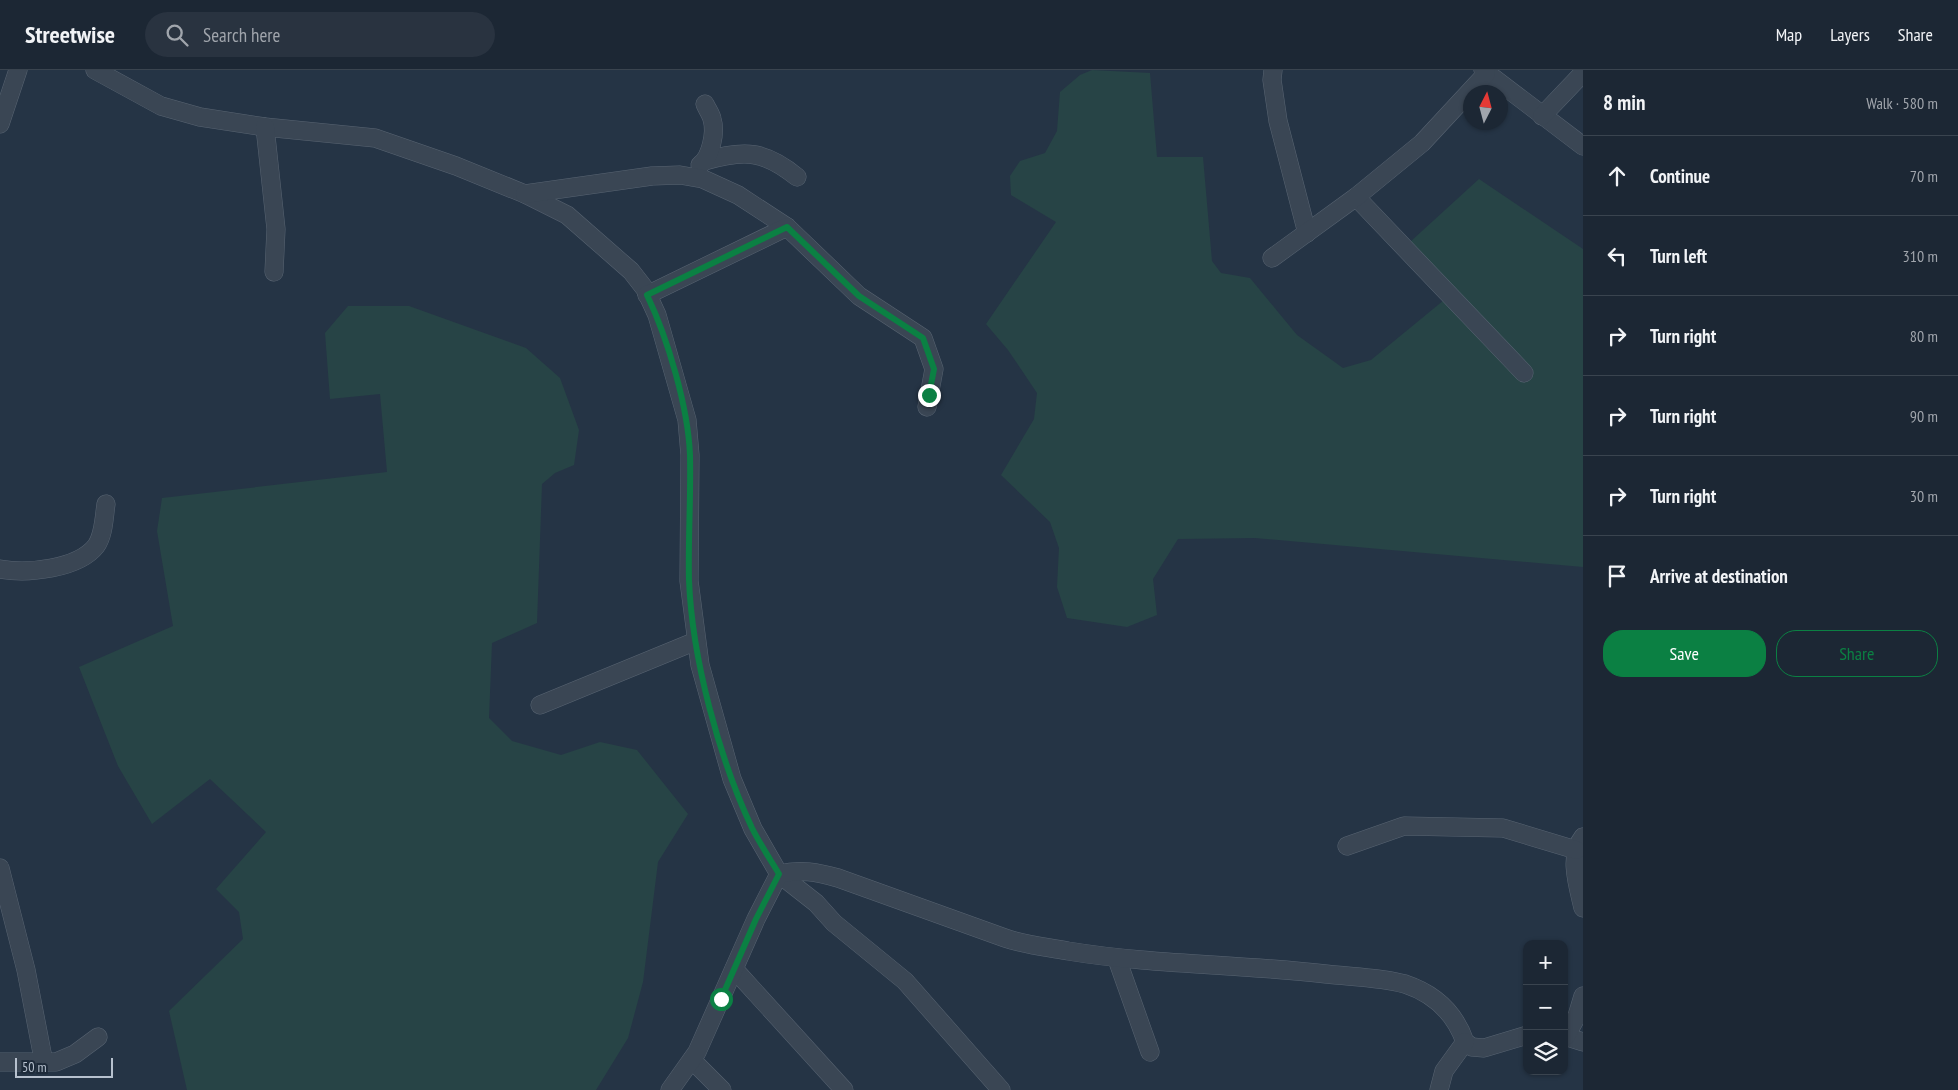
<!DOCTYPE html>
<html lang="en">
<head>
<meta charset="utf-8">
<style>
	body { margin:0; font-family:"PT Sans Narrow",sans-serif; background:#293340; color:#f1f3f6 }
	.controls { position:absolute; right:15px; bottom:15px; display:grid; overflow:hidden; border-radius:10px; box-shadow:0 1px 4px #0004 }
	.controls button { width:45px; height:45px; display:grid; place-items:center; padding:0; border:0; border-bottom:1px solid #3a444f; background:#1c2734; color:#f1f3f6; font:25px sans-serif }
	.compass { position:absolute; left:1463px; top:15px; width:45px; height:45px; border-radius:50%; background:#1c2734; box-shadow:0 1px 4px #0004; rotate:6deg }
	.scale { position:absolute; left:15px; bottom:12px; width:98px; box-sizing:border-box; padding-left:5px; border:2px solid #b7c1ce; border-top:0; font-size:14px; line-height:18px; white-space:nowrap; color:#b7c1ce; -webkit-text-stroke:4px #1e2b3a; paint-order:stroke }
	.stop { position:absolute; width:15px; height:15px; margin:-11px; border:4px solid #0b8043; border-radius:50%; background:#fff }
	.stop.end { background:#0b8043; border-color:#fff; box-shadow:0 1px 5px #0008 }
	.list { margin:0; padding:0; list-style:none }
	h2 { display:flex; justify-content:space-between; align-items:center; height:65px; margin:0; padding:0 20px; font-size:21px }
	h2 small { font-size:16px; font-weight:400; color:#a0a5ac }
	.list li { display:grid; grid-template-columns:32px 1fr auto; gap:15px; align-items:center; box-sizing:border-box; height:80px; padding:0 20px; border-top:1px solid #3a444f }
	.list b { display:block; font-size:19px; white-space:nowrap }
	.list em { font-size:16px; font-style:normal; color:#a0a5ac }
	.actions { display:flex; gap:10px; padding:15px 20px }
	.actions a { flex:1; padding:11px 0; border:1px solid #0b8043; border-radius:20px; text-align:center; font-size:18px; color:#0b8043 }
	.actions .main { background:#0b8043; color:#fff }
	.icon { flex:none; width:28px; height:28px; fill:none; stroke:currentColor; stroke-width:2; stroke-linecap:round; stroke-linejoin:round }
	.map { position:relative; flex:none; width:1583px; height:1020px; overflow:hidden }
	header { display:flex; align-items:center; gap:30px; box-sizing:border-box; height:70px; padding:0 25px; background:#1c2734; border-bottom:1px solid #3a444f }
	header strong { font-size:24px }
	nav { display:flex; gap:28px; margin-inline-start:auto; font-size:18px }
	.search { width:350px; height:45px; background:#293340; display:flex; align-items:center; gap:12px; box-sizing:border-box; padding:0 18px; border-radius:28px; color:#a0a5ac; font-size:19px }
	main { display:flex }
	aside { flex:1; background:#1c2734 }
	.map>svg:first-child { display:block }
</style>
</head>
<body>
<header>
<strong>Streetwise</strong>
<div class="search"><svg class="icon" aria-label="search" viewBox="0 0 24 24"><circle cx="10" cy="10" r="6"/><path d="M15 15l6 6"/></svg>Search here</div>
<nav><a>Map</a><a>Layers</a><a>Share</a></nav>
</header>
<main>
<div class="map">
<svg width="1583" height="1020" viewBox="0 0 1583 1020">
	<rect width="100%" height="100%" fill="#253445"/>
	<g fill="#274446">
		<path d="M1092 0 1150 3 1157 87H1203L1212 191 1221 203 1250 208 1297 265 1343 298 1371 290 1455 221 1410 172 1479 109 1583 179V497L1255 468 1178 469 1153 509 1157 545 1127 557 1067 548 1057 517 1059 478 1050 452 1001 405 1034 349 1037 323 1008 280 986 254 1056 152 1011 125 1010 106 1020 91 1045 83 1057 61 1060 22 1080 5Z"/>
		<path d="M348 236H409L526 278 560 308 579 360 574 395 555 403 542 414 537 553 492 573 489 648 512 671 561 685 600 672 637 680 688 744 658 792 643 912 628 968 596 1020H187L169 941 243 869 239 842 216 819 266 762 210 709 152 754 118 696 79 597 173 556 157 461 162 428 387 402 380 324 330 329 325 263Z"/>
	</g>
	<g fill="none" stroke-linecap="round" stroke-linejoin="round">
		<g stroke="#586472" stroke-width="19">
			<g id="minor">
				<path d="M95 0 161 36 200 47 265 57 375 68 456 96 525 124 567 145 631 201 645 219 657 245 687 350 690 385 689 511 700 595 732 709 753 759 779 804 816 833 834 853 905 911 1001 1020"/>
				<path d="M1273 0 1272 10 1278 51 1307 163"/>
				<path d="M1483 0 1583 76"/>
				<path d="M1542 46 1583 3"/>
				<path d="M0 54 18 0"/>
				<path d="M265 57 276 159 274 202"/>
				<path d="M705 91C745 79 765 81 797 107"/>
				<path d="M700 95C711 87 716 62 712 49 711 44 707 39 705 34"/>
				<path d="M525 124 652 106 680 105 703 109 738 125 787 157 859 226 923 268 934 299 927 337"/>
				<path d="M1356 127 1524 303"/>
				<path d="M1272 188 1356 127 1422 73 1486 4"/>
				<path d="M647 225 787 157"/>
				<path d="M0 499C27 504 78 499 96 476 104 465 104 447 106 434"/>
				<path d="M540 635 696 571"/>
				<path d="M1583 767C1568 786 1578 816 1583 838"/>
				<path d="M1347 776 1404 756 1503 758 1576 780"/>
				<path d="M0 798 26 900 44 993"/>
				<path d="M1117 889 1150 982"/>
				<path d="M734 899 844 1020"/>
				<path d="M1564 966 1583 972"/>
				<path d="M1566 966 1577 946 1583 926"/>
				<path d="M692 990 722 1020"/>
				<path d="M0 992H56L75 984 98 967"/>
				<path d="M670 1020 697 982 756 849 779 804C801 799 817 802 838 808L1005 868C1025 875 1047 877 1068 881 1153 895 1240 894 1326 904 1352 907 1380 907 1405 914 1435 924 1455 943 1465 972L1472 977 1484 978 1527 965"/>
				<path d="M1439 1020 1444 1001 1465 972"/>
			</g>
		</g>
		<use href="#minor" stroke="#3a4654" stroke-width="18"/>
	</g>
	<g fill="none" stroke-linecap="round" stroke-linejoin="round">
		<path stroke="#0b8043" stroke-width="6" d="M721 929 756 849 779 804C770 789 760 774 752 758 719 688 692 588 689 510 688 468 691 427 690 385 688 337 668 269 647 225L787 157 859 226 923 268 934 299 929 325"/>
	</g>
</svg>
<div class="controls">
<button>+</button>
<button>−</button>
<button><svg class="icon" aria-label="layers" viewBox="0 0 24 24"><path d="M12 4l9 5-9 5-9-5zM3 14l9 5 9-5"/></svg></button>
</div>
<svg class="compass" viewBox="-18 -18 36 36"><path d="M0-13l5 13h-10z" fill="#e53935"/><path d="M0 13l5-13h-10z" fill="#a0a5ac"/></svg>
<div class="scale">50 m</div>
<div class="stop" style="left:721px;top:929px"></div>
<div class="stop end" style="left:929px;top:325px"></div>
</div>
<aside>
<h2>8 min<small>Walk · 580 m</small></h2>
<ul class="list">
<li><svg class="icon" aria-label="ahead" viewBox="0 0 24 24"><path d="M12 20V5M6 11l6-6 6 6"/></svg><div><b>Continue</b></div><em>70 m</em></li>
<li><svg class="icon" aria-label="left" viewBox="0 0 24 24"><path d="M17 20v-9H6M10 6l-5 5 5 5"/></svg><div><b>Turn left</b></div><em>310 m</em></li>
<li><svg class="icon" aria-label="right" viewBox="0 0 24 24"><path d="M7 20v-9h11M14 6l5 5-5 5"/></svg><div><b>Turn right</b></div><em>80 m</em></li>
<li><svg class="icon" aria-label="right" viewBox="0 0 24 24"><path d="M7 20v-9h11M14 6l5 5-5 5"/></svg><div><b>Turn right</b></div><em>90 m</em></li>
<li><svg class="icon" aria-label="right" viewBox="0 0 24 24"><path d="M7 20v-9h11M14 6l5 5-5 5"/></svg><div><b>Turn right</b></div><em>30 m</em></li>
<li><svg class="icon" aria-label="arrive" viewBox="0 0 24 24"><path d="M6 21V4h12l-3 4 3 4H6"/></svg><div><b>Arrive at destination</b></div></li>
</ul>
<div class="actions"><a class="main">Save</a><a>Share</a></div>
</aside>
</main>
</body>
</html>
